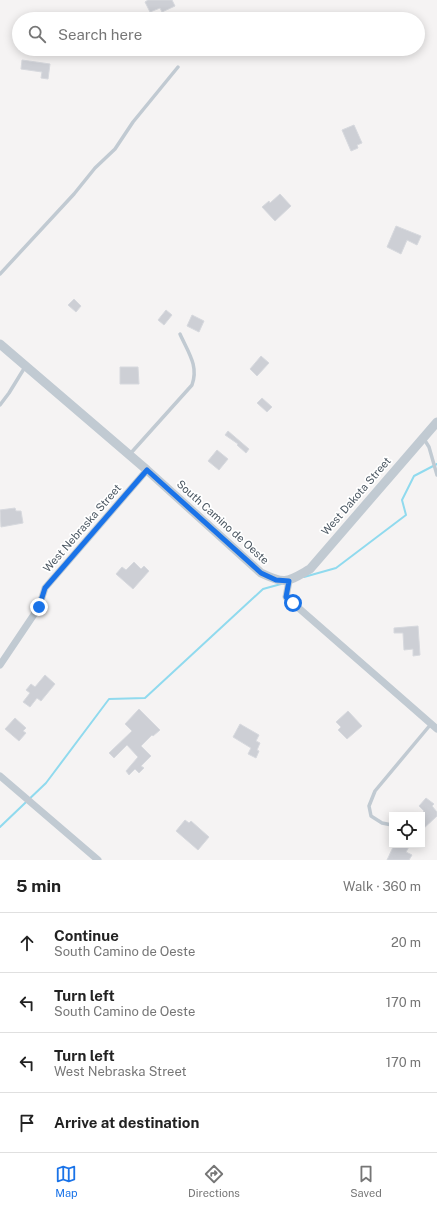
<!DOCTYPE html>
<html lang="en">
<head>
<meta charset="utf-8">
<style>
	body { margin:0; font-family:"Public Sans",sans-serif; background:#f6f6f6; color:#222 }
	.controls { position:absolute; right:12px; bottom:12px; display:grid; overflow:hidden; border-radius:0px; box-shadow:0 2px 10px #0003 }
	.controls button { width:36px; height:36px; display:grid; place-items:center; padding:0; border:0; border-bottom:1px solid #e0e0e0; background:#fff; color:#222; font:20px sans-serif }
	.stop { position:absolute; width:12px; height:12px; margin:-9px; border:3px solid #1a73e8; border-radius:50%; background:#fff }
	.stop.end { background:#1a73e8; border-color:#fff; box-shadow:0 1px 4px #0008 }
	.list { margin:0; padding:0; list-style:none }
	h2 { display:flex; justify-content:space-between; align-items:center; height:52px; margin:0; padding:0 16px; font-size:17px }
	h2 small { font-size:13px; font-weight:400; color:#767676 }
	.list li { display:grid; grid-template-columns:26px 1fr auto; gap:12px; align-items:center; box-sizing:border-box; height:60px; padding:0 16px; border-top:1px solid #e0e0e0 }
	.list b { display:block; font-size:15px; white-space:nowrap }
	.list p { margin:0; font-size:13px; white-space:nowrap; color:#767676 }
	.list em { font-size:13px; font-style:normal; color:#767676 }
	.icon { flex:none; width:22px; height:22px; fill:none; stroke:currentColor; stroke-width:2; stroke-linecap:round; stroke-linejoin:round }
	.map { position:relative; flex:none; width:437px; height:860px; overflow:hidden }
	.search { position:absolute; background:#fff; box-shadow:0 2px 10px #0003; left:12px; right:12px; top:12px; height:44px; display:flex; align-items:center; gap:10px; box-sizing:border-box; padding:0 14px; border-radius:22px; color:#767676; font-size:15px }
	.sheet { height:292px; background:#fff }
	nav { display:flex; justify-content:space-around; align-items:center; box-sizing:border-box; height:56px; border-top:1px solid #e0e0e0; background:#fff; font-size:11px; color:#767676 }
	nav a { display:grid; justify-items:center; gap:2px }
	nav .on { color:#1a73e8 }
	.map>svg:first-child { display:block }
</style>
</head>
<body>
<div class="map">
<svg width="437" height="860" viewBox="0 0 437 860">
	<rect width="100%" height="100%" fill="#f5f3f3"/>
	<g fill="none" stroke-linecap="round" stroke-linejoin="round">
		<g stroke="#90daee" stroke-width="2">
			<path d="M304 577 336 568 406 515 402 500 414 476 437 464"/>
			<path d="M0 827 46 783 109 699 145 698 263 589 281 584"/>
		</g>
	</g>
	<g fill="#cdcfd5" stroke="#d7d9de">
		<path d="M148 0H172L175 6 162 12 160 8 150 12 145 2Z"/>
		<path d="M22 60 50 64 48 79 41 78 42 72 21 69Z"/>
		<path d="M354 125 362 143 357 145 358 148 351 151 342 130Z"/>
		<path d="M280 194 291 206 275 221 262 207 269 201 270 203Z"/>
		<path d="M396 226 421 236 417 245 407 240 401 254 387 247Z"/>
		<path d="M74 299 81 306 76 312 68 305Z"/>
		<path d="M166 310 172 315 164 325 158 320Z"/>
		<path d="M192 315 204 321 199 332 187 326Z"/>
		<path d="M261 356 269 363 257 376 250 369Z"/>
		<path d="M120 367H138L139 384H120Z"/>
		<path d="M262 398 272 407 267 412 257 403Z"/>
		<path d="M228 431 249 449 246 453 237 445 238 444 225 435Z"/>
		<path d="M217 450 228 459 219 470 208 461Z"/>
		<path d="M15 508 16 511H21L23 523 1 527 0 510Z"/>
		<path d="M134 562 141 569 144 566 149 571 133 589 116 574 122 567 126 570Z"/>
		<path d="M418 626 420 655 413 656V649L404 650 403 633H394V628Z"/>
		<path d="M45 675 55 684 41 701 37 698 30 707 23 702 30 693 26 690 31 684 35 687Z"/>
		<path d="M139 709 160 730 153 736 152 735 141 746 151 756 141 766 144 768 139 773 135 769 129 775 126 771 138 757 127 745 114 758 109 753 132 731 125 724Z"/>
		<path d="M348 711 362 726 347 739 338 730 341 727 336 722Z"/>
		<path d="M15 718 26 728 23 731 26 733 19 741 5 729Z"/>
		<path d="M240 724 259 735 256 741 260 743 257 750 259 751 256 758 248 754 251 748 233 737Z"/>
		<path d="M426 798 434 804 432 806 437 812V816L422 830V814L424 811 419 806Z"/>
		<path d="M185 820 189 823 191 821 209 837 198 850 176 831Z"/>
		<path d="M394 845H410L406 852 412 855 409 860H387Z"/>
	</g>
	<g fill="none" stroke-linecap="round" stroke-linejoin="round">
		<g stroke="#c1cad2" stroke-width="3.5">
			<path d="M0 274 74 194 95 168 115 149 133 122 178 67"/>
			<path d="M0 405 9 393 25 367"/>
			<path d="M424 439 429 447 437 475"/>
			<path d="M130 454 192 385C199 366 188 352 180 334"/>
			<path d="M392 825 382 823 371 816 369 806 375 791 431 724"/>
		</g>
		<g stroke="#c1cad2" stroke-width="7">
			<path d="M289 581 286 597 437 729"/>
			<path d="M0 665 39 607 45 588 147 470"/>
			<path d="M0 776 98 860"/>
		</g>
		<path stroke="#c1cad2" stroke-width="9" d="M0 344 147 470 261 573C286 585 287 582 310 569L437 422"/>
	</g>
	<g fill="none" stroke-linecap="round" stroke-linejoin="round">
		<path stroke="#1a73e8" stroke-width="5" d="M39 607 45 588 147 470 261 573 276 580 289 581 286 597 293 603"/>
	</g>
	<g text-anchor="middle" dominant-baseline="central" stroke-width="3.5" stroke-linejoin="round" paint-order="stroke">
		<g font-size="11" fill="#4a5661" stroke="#fff">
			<text transform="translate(356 496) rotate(-49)">West Dakota Street</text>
			<text transform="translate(223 522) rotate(42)">South Camino de Oeste</text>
			<text transform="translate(82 528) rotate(-49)">West Nebraska Street</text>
		</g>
	</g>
</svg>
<div class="controls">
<button><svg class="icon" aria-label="locate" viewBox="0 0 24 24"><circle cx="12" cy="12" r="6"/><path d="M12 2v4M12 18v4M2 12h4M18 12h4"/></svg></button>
</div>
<div class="stop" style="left:293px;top:603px"></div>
<div class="stop end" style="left:39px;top:607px"></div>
<div class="search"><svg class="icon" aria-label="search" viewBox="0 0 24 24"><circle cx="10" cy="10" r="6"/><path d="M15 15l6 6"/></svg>Search here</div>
</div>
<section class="sheet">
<h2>5 min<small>Walk · 360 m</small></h2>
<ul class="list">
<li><svg class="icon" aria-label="ahead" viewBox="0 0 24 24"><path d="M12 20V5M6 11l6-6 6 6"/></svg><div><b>Continue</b><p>South Camino de Oeste</p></div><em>20 m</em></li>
<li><svg class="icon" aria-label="left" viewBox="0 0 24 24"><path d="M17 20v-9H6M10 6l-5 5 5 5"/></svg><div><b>Turn left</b><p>South Camino de Oeste</p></div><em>170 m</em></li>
<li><svg class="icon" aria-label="left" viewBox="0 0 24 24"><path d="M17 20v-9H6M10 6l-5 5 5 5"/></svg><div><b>Turn left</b><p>West Nebraska Street</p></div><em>170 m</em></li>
<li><svg class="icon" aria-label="arrive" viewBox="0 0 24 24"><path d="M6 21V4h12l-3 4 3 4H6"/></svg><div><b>Arrive at destination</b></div></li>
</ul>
</section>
<nav>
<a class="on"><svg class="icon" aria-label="map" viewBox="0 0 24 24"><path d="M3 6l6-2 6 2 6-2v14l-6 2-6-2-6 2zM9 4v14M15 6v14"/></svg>Map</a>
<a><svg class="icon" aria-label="directions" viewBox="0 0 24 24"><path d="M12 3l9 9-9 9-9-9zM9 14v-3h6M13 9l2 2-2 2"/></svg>Directions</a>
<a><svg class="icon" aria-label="saved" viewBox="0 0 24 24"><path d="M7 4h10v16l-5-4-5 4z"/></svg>Saved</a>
</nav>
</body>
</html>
